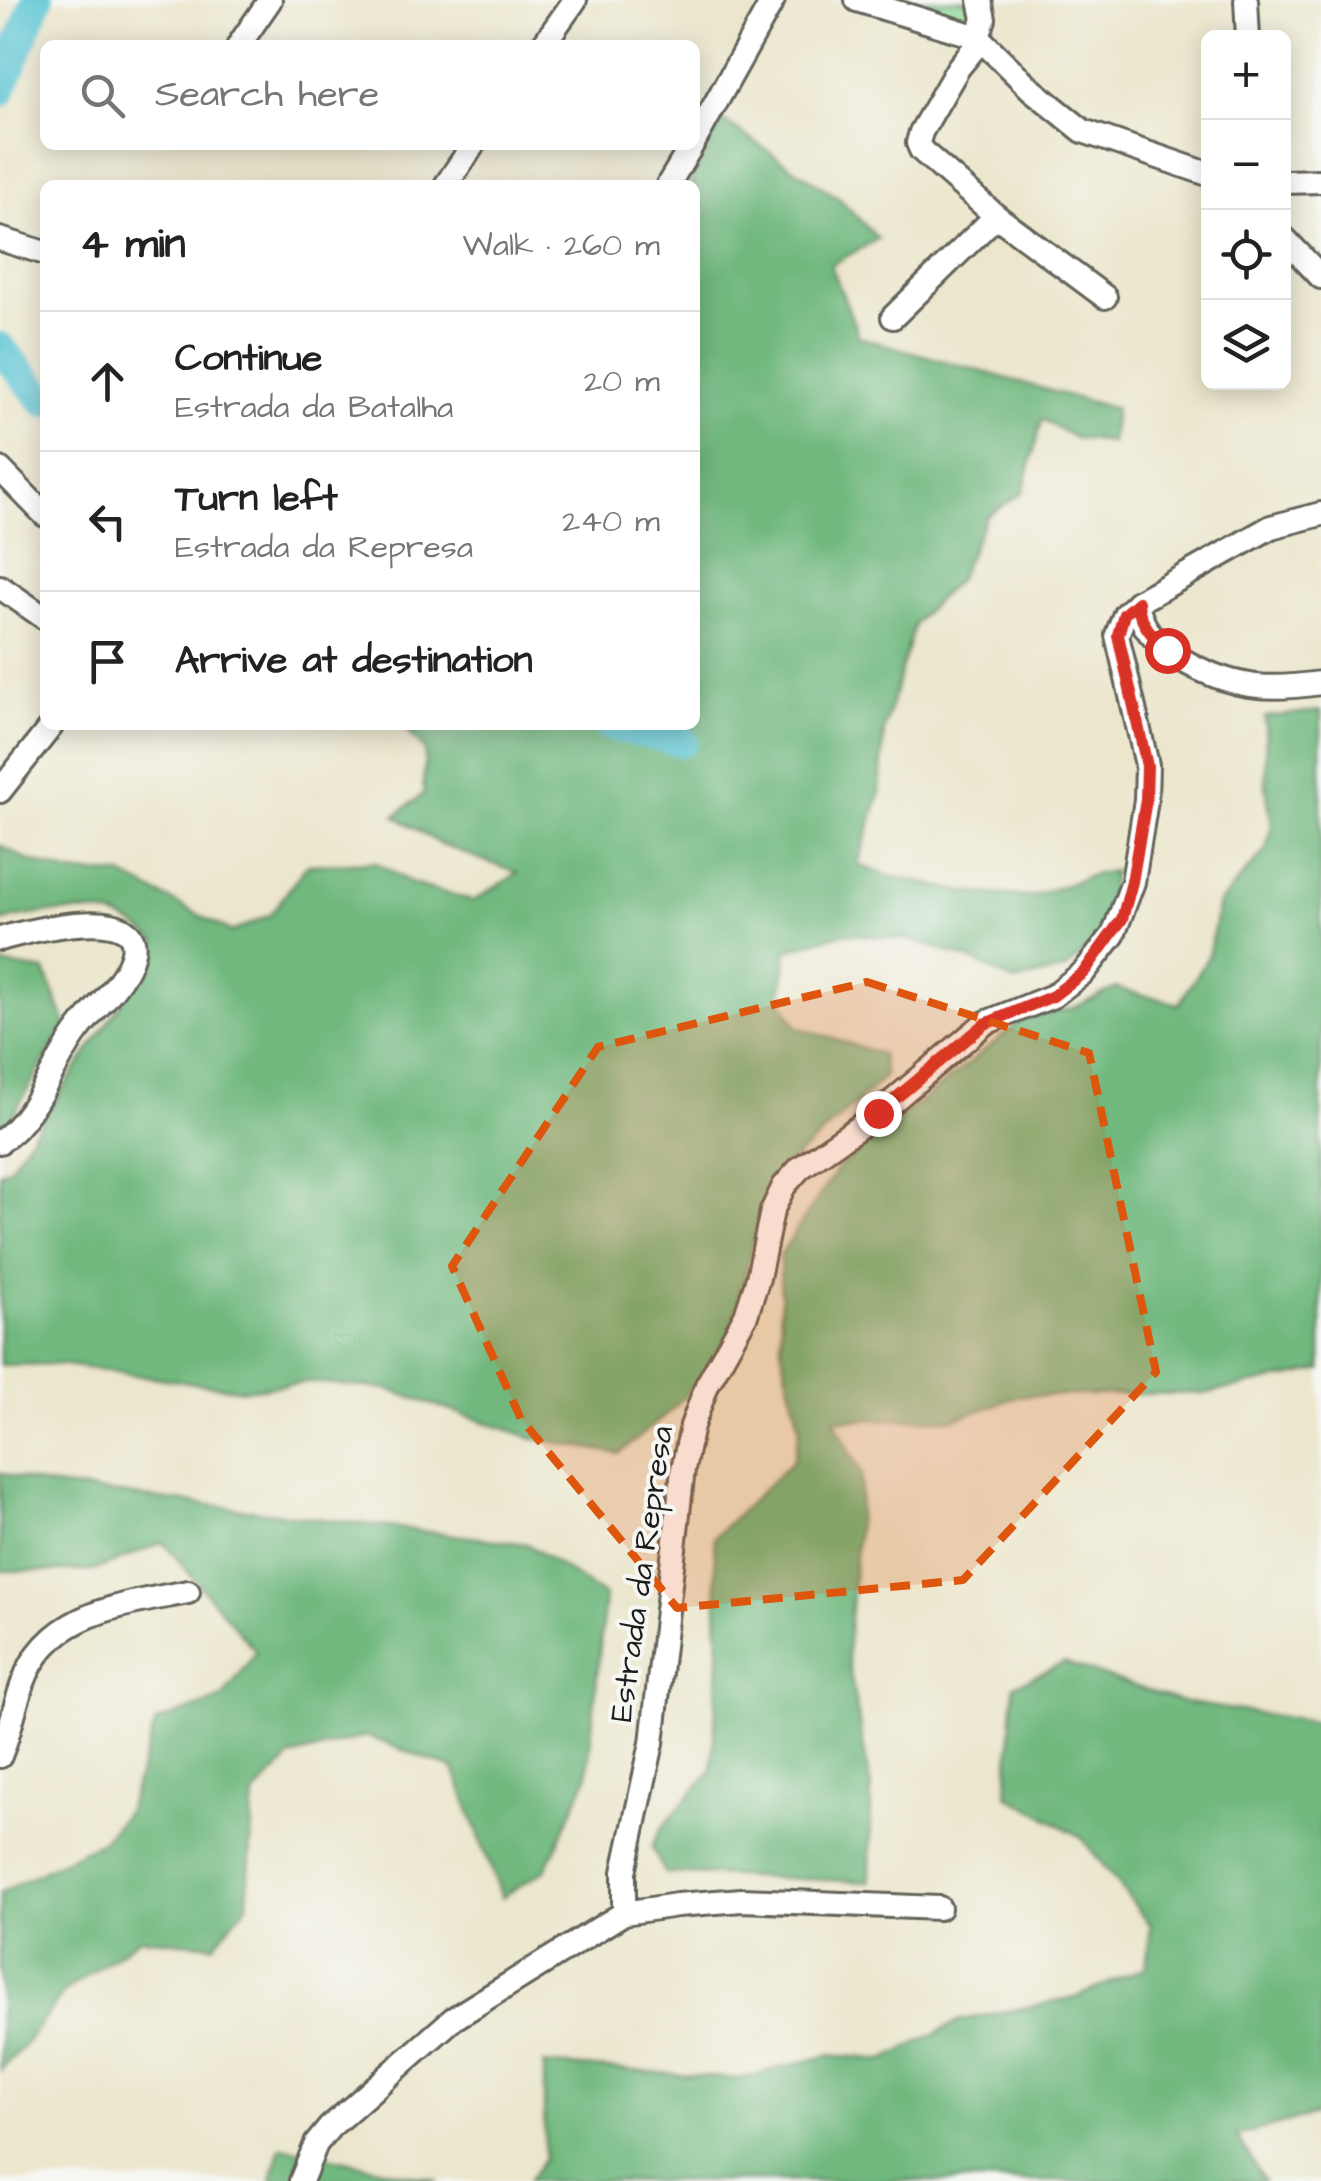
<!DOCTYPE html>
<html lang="en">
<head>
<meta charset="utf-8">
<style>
	body { margin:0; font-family:"Architects Daughter",sans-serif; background:#f6f6f6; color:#222 }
	.controls { position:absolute; right:30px; top:30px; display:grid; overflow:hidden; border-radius:15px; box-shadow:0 5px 25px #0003 }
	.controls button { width:90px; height:90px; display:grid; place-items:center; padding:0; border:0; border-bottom:2px solid #e0e0e0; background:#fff; color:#222; font:50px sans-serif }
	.stop { position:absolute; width:30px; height:30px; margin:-22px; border:8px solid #d93025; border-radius:50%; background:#fff }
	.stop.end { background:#d93025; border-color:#fff; box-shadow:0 2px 10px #0008 }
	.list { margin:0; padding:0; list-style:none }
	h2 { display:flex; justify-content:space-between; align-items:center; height:130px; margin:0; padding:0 40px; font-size:42px }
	h2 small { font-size:32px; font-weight:400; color:#767676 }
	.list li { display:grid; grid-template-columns:65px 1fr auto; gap:30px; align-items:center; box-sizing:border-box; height:140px; padding:0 40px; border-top:2px solid #e0e0e0 }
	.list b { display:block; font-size:38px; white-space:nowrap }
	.list p { margin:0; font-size:32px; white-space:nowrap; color:#767676 }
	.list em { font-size:32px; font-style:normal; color:#767676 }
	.icon { flex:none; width:55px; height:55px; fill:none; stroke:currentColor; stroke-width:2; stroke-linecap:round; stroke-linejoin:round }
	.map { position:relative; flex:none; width:1321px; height:2181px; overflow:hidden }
	.search { position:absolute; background:#fff; box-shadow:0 5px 25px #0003; left:40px; top:40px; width:660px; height:110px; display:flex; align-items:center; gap:25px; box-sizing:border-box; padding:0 35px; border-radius:15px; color:#767676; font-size:38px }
	.panel { position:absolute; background:#fff; box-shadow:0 5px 25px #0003; left:40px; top:180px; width:660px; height:550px; border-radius:15px }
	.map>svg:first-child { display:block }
</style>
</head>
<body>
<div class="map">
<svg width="1321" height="2181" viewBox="0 0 1321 2181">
	<rect width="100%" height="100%" fill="#f6f6f2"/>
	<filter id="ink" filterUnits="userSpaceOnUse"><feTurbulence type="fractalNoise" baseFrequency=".01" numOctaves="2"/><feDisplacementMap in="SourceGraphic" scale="20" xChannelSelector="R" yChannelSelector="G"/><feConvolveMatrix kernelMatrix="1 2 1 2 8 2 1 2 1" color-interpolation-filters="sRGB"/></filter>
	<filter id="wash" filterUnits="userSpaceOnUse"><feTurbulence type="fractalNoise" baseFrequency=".0048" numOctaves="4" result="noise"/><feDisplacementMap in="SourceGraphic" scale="40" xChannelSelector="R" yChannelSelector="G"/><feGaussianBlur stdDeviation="2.25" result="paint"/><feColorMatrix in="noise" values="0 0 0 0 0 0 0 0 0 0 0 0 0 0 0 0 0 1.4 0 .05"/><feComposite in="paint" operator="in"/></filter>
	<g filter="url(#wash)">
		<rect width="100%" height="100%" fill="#ebe6cc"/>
		<path fill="#8bd895" stroke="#547a58" stroke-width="2.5" d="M886 0H966L970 11 959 21Z"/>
		<g fill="#70b87e" stroke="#466a4d" stroke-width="2.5">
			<path d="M722 120 840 199 878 239 831 265 859 337 1115 409 1111 442 1075 438 1042 419 1023 492 986 517 958 579 915 622 884 730 880 793 858 865 886 875 965 892 1031 897 1095 874 1114 871 1100 938 1066 969 1014 982 974 961 912 940 844 933 787 950 781 998 797 1027 881 1054 885 1076 786 1167 757 1228 728 1343 705 1375 666 1415 619 1454 533 1438 387 1389 310 1382 244 1390 58 1364 0 1365V1172L10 1167 148 963 156 941C146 934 134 923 122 919 92 906 31 912 0 922V845L28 860 71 873 122 875 232 932 270 915 307 865 375 862 413 884 473 901 518 873 440 844 395 816 423 794 425 750 403 725H695V185H688Z"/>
			<path d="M1321 711V1370L1208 1393 1020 1396 955 1419 834 1420 862 1474 847 1656 871 1787 870 1882 665 1873 652 1847 660 1830 712 1770 719 1656 714 1537 793 1461 800 1429 781 1348 780 1255 837 1169 1024 1019 1073 1008 1116 988 1179 1004 1208 957 1219 903 1265 851 1272 829 1266 785 1265 717Z"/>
			<path d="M0 964 45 971 66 1024 9 1122 0 1124Z"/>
			<path d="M0 1473 46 1485 527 1544 605 1596 587 1778 546 1869 502 1897 454 1769 366 1736 291 1757 254 1795 247 1906 213 1945 140 1938 64 1992 23 2047 0 2070V1893L102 1841 127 1811 156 1722 222 1698 256 1652 163 1542 93 1571H0Z"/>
			<path d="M1064 1663 1182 1702 1321 1723V2113L1237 2136 1264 2181H528L544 2158V2064L738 2079 830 2055 884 2060 961 2020 1075 1998 1146 1967 1151 1926 1081 1837 1007 1795 1014 1685Z"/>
			<path d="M281 2147 438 2181H271Z"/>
		</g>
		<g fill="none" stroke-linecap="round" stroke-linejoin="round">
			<g stroke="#5ac5d4" stroke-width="32">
				<path d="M0 91 37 0"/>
				<path d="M0 348 45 401"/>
				<path d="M610 725 682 741"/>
			</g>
		</g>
	</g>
	<g filter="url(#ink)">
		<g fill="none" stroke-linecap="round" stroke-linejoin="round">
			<g stroke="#64635a" stroke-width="28">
				<g id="minor">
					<path d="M857 0 978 37 1031 89 1083 131 1208 174"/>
					<path d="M1246 0 1248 38"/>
					<path d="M978 37 984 19 980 0"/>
					<path d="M981 40 958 68 921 132 918 143 921 150 996 216 1105 297"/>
					<path d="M239 45 270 0"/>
					<path d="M543 45 575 0"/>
					<path d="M695 140 773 0"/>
					<path d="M1284 182 1321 181"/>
					<path d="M446 185 473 145"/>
					<path d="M668 185 692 145"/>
					<path d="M1284 238 1321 277"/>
					<path d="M0 239 45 253"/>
					<path d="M893 317 996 216"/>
					<path d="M0 469 45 515"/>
					<path d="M1321 514 1271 527 1138 602C1138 647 1212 680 1250 685 1272 689 1299 686 1321 683"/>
					<path d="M0 587 45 618"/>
					<path d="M0 791 52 725"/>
					<path d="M0 939C24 932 157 897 130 962 118 990 91 1011 74 1036 50 1071 36 1116 0 1142"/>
					<path d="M0 1756C10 1732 14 1707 23 1683 48 1611 124 1605 188 1592"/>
					<path d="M624 1913V1872L652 1743 683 1469 692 1426 707 1385 746 1315 758 1278 772 1211 784 1186 800 1168 879 1113 985 1023 1053 996 1084 972 1113 935 1133 882 1146 800 1147 765 1117 635 1125 614 1138 602"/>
					<path d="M301 2181 316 2144 330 2127 453 2019 624 1913 677 1905 742 1900 939 1908"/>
				</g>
			</g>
			<use href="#minor" stroke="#fff" stroke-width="22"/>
		</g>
	</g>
	<g fill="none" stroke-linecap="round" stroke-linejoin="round" filter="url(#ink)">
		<path stroke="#d93025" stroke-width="12" d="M878 1113 985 1024 1053 996 1084 972 1122 919 1132 882 1146 800 1147 766 1118 635 1124 614 1138 602C1138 621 1153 637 1167 650"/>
	</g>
	<path fill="#de560d" fill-opacity="0.2" stroke="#de560d" stroke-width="8" stroke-dasharray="20 12" stroke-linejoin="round" d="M867 982 1089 1053 1156 1372 963 1580 677 1608 521 1419 452 1266 598 1047Z"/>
	<g text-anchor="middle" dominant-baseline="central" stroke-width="8" stroke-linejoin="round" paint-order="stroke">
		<g font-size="32" fill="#1c1c1c" stroke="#f6f6f2">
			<text transform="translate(642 1574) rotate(-82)">Estrada da Represa</text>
		</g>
	</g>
</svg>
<div class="controls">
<button>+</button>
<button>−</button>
<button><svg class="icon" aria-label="locate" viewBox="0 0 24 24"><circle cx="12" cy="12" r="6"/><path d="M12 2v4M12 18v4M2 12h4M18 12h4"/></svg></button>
<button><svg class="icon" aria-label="layers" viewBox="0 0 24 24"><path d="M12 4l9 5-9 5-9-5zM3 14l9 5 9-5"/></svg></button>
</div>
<div class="stop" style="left:1167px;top:650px"></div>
<div class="stop end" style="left:878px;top:1113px"></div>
<div class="search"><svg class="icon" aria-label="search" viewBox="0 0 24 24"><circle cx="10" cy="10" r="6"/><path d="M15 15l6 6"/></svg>Search here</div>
<section class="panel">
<h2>4 min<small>Walk · 260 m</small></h2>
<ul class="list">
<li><svg class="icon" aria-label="ahead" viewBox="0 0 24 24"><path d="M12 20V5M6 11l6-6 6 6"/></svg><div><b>Continue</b><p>Estrada da Batalha</p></div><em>20 m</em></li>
<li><svg class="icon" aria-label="left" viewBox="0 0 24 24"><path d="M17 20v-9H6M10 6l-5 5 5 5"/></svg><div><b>Turn left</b><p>Estrada da Represa</p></div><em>240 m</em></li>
<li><svg class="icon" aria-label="arrive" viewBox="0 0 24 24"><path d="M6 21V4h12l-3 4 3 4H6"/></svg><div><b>Arrive at destination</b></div></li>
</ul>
</section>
</div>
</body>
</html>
